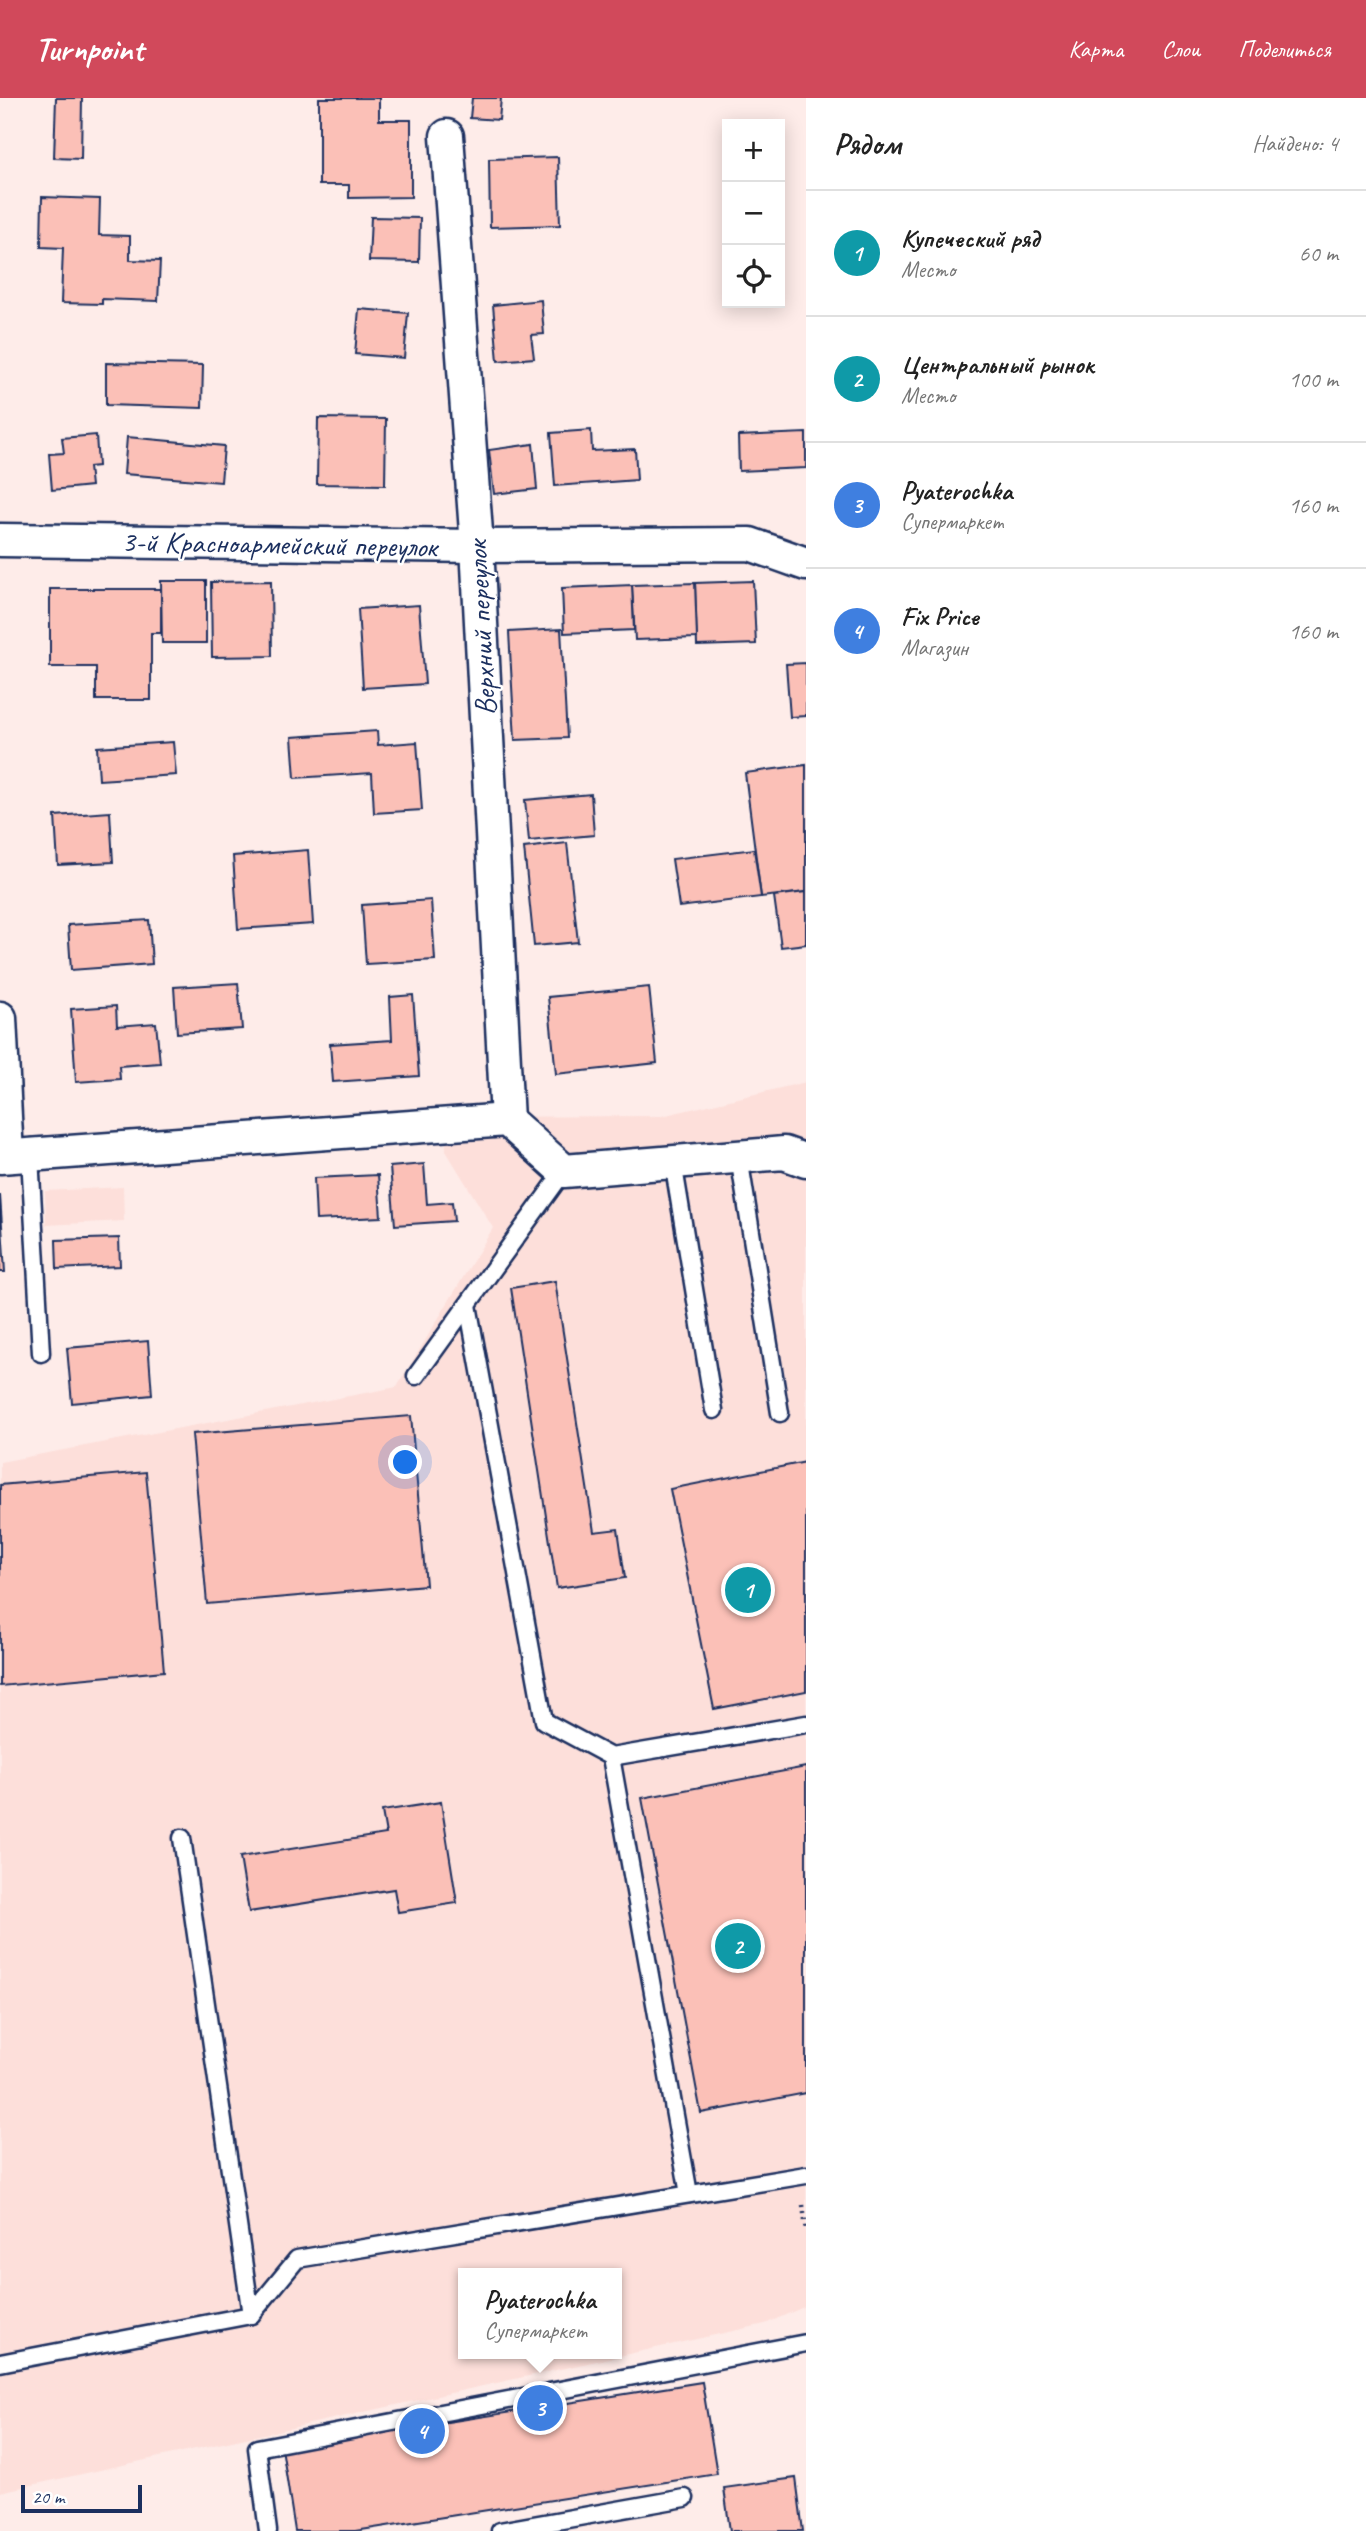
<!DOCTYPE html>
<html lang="ru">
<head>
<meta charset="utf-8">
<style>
	body { margin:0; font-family:Caveat,sans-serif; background:#f6f6f6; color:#222 }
	.controls { position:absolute; right:21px; top:21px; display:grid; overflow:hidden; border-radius:0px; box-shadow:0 4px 18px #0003 }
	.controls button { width:63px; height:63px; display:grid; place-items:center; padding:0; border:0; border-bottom:2px solid #e0e0e0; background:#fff; color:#222; font:35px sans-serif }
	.scale { position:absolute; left:21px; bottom:18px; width:121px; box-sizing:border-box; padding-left:7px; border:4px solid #1b2f5e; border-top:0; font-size:19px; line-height:24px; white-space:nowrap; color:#1b2f5e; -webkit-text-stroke:5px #fff; paint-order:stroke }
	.you { position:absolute; left:406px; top:1365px; width:24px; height:24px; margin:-18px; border:5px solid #fff; border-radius:50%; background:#1a73e8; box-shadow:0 0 0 10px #1a73e833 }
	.badge { display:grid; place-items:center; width:46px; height:46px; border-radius:50%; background:#d1495b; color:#fff; font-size:23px; font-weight:700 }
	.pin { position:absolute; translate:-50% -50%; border:4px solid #fff; box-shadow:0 2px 7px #0006 }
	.popup { position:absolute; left:458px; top:2170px; width:164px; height:91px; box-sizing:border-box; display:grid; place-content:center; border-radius:0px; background:#fff; filter:drop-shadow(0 2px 5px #0005); font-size:23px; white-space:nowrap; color:#767676 }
	.popup b { font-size:26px; color:#222 }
	.popup::after { content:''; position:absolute; left:50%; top:100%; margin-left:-14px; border:14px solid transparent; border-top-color:#fff }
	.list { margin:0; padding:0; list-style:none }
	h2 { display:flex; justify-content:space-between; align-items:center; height:91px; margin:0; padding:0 28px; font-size:30px }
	h2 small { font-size:23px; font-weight:400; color:#767676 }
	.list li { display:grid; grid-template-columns:46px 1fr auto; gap:21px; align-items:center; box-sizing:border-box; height:126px; padding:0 28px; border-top:2px solid #e0e0e0 }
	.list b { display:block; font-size:26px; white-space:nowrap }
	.list p { margin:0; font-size:23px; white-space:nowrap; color:#767676 }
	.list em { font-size:23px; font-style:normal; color:#767676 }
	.icon { flex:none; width:38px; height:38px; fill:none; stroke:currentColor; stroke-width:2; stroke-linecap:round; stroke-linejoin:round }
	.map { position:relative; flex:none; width:806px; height:2433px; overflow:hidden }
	header { display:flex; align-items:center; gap:42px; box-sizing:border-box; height:98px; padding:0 35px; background:#d1495b; color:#fff }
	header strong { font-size:33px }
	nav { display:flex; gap:38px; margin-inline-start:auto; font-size:24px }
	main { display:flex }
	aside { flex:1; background:#fff }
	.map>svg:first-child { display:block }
</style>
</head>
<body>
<header>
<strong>Turnpoint</strong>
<nav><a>Карта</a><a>Слои</a><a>Поделиться</a></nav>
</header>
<main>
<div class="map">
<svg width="806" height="2433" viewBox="0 0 806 2433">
	<rect width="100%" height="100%" fill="#feece9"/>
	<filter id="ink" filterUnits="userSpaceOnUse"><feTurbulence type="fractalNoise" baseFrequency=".0143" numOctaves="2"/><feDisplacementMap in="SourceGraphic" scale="14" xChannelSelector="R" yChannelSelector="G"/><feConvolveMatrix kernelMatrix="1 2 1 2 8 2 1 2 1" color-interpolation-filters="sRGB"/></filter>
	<g filter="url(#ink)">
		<g fill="#fddfda" fill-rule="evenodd">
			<path d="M806 984V2208L765 2226 0 2394V1364L397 1289 493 1130 446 1053 445 1019 662 1018ZM463 2175H617V2256H463Z"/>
			<path d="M123 1089 124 1123 46 1127 45 1093Z"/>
		</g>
		<g fill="#fbc0b7" stroke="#1b2f5e" stroke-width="2">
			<path d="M56 0H82L81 61 54 60Z"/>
			<path d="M319 0H379V22H411V99L349 100V87H319Z"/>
			<path d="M472 0H501L499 22 470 20Z"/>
			<path d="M558 59 560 127 490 129 489 61Z"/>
			<path d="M42 99 100 101 99 137 130 138V162L160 163 158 203 102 201V206L61 205 63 150 41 149Z"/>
			<path d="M371 119 420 120 419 164 369 163Z"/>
			<path d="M541 202 544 236 531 237 534 260 498 263 493 207Z"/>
			<path d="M359 211 408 215 404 260 355 256Z"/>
			<path d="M106 265 203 267 202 310 106 307Z"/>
			<path d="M318 320 386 321 385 387 317 386Z"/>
			<path d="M591 332 592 353 635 351 637 382 555 388 551 335Z"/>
			<path d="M806 335V370L739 373 738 338Z"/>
			<path d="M96 337 98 368 89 369 91 388 52 392 49 356 64 355 62 340Z"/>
			<path d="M127 339 224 348 221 384 124 376Z"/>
			<path d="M533 346 537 391 494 396 489 352Z"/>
			<path d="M161 483H206V545H162Z"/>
			<path d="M271 483 272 558 212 559 211 484Z"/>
			<path d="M753 483 756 546 697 548 695 485Z"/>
			<path d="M695 485 697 540 635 542 632 487Z"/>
			<path d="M632 487 634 532 564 535 562 490Z"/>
			<path d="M50 491H161V535H151V602H96V569H50Z"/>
			<path d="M419 507 425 586 363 590 358 511Z"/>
			<path d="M561 531 567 640 515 642 509 534Z"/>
			<path d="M806 565V618L790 619 786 566Z"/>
			<path d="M377 633 378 647 417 644 422 712 374 715 372 675 295 680 292 639Z"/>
			<path d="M173 644 176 677 99 682 97 649Z"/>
			<path d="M806 667V794L761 799 745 675Z"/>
			<path d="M591 696 594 737 529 743 525 702Z"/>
			<path d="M110 714 113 764 58 767 55 718Z"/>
			<path d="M567 745 578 844 534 848 524 750Z"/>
			<path d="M754 751 761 799 679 809 672 761Z"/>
			<path d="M308 752 313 826 238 831 233 758Z"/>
			<path d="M806 794V846L781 849 774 798Z"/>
			<path d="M431 802 435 862 366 866 362 807Z"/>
			<path d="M149 822 152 866 71 872 68 827Z"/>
			<path d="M238 885 242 931 177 935 174 889Z"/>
			<path d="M649 889 657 965 556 976 548 899Z"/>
			<path d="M413 897 419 978 333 984 330 946 392 942 390 899Z"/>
			<path d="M116 908 117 928 156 925 160 965 119 968 120 981 76 984 71 911Z"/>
			<path d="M424 1066 427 1106 452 1104 454 1123 395 1127 390 1069Z"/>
			<path d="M378 1077 381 1119 316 1122 314 1080Z"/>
			<path d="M0 1097 5 1174H0Z"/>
			<path d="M119 1140 120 1168 57 1171 56 1142Z"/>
			<path d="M555 1183 594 1434 618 1431 625 1480 557 1490 511 1190Z"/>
			<path d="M148 1243 152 1297 72 1305 67 1250Z"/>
			<path d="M411 1318 426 1487 207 1506 192 1336Z"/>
			<path d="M806 1364V1593L714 1611 670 1391Z"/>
			<path d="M146 1374 164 1573 0 1588V1387Z"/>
			<path d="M806 1669V1995L701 2015 642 1700Z"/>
			<path d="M441 1704 457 1805 398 1814 394 1791 249 1814 240 1759 386 1736 382 1713Z"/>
			<path d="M702 2284 717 2376 355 2433H295L282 2350Z"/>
			<path d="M796 2380 803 2433H730L724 2390Z"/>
		</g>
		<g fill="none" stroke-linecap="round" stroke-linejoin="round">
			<g stroke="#1b2f5e" stroke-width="21">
				<g id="lane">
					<path d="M30 1058 41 1255"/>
					<path d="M739 1059 780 1315"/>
					<path d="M673 1064 714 1312"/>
					<path d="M468 1207 544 1623 611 1659 806 1626"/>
					<path d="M416 1278 564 1073"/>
					<path d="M611 1659 689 2096"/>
					<path d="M182 1740 251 2217"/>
					<path d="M0 2265 251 2217 297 2161 806 2077"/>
					<path d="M268 2433 257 2350 806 2245"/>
					<path d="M500 2433 685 2400"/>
				</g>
			</g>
			<g stroke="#1b2f5e" stroke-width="37">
				<g id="street">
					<path d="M447 38 477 448 507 1022"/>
					<path d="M0 442 477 448 750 446 806 466"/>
					<path d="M0 920 7 1058"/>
					<path d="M0 1059 507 1022 564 1073 784 1055 806 1063"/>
				</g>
			</g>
			<path stroke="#1b2f5e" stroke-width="4.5" stroke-dasharray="2 5" stroke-linecap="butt" d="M803 2107 806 2131"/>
			<use href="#lane" stroke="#fff" stroke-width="16"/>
			<use href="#street" stroke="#fff" stroke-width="32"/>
		</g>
	</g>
	<g text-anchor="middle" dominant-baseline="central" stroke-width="5" stroke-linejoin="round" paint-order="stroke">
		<g font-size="30" fill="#1b2f5e" stroke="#fff">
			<text transform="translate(279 446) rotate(1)">3-й Красноармейский переулок</text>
			<text transform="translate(481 530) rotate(-93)">Верхний переулок</text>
		</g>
	</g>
</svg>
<div class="controls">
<button>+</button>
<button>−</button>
<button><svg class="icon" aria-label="locate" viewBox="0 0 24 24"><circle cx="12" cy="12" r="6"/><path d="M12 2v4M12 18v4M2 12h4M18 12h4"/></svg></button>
</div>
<div class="scale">20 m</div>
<div class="you"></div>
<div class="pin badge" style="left:748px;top:1492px;background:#0f9aa8">1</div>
<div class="pin badge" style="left:738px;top:1848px;background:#0f9aa8">2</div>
<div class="pin badge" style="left:540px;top:2310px;background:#3f7fe0">3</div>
<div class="popup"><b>Pyaterochka</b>Супермаркет</div>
<div class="pin badge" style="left:422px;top:2333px;background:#3f7fe0">4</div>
</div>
<aside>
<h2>Рядом<small>Найдено: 4</small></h2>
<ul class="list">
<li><span class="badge" style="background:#0f9aa8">1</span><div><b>Купеческий ряд</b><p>Место</p></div><em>60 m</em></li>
<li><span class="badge" style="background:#0f9aa8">2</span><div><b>Центральный рынок</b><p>Место</p></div><em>100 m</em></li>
<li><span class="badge" style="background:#3f7fe0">3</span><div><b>Pyaterochka</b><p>Супермаркет</p></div><em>160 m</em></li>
<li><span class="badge" style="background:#3f7fe0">4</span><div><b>Fix Price</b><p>Магазин</p></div><em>160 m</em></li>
</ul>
</aside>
</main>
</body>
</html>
